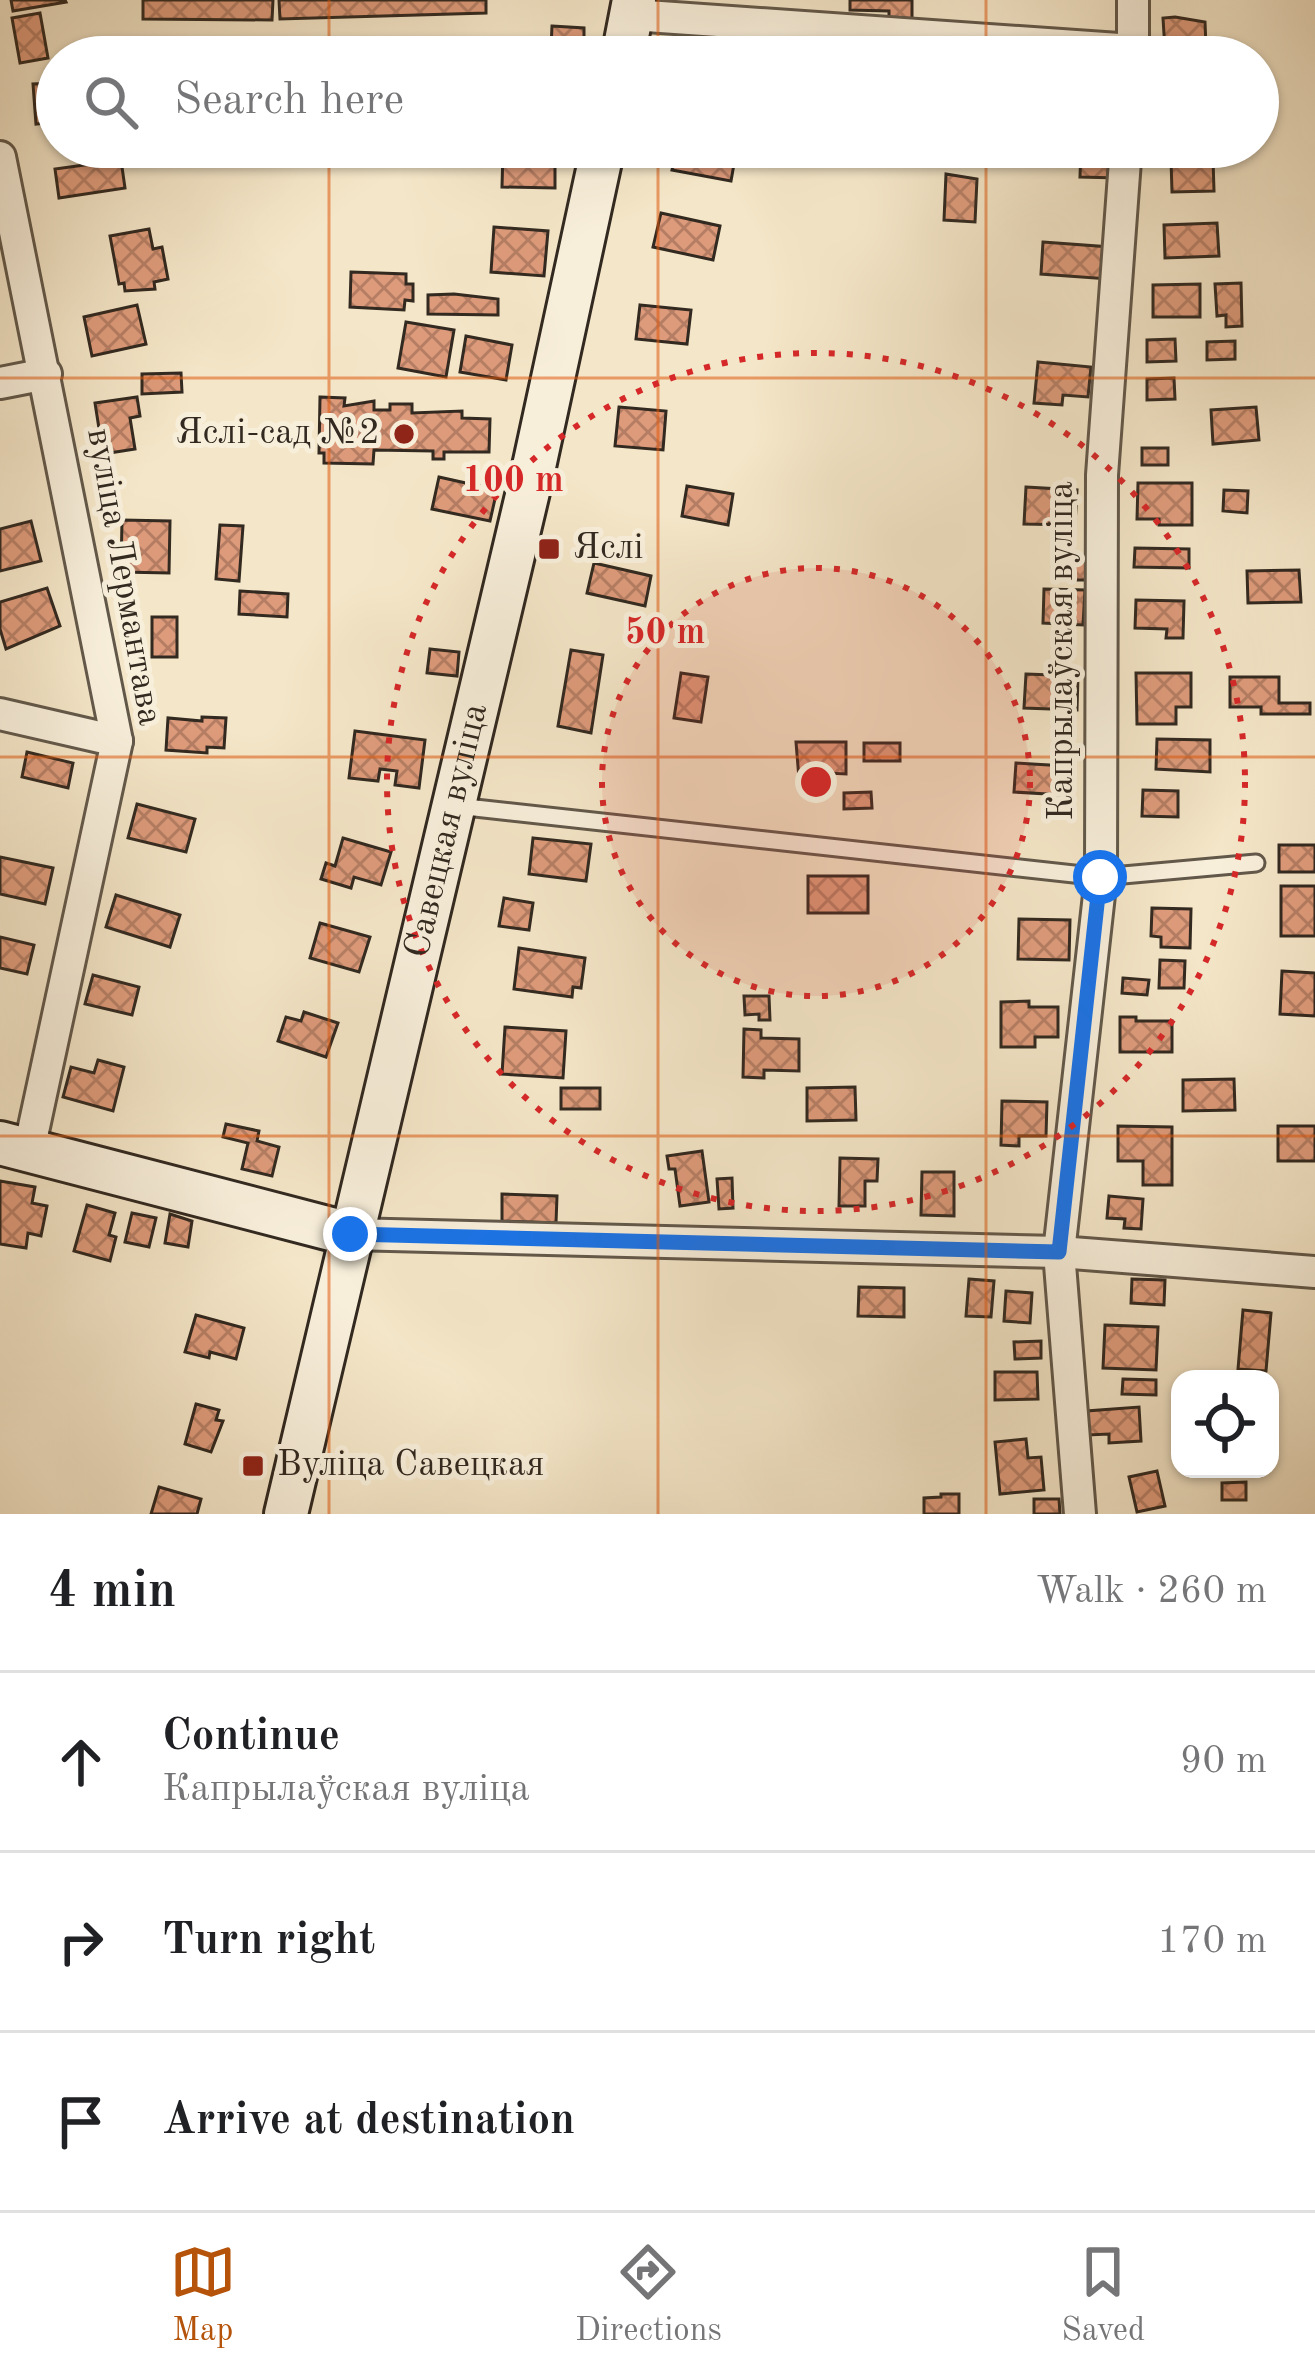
<!DOCTYPE html>
<html lang="en">
<head>
<meta charset="utf-8">
<style>
	body { margin:0; font-family:"Old Standard TT",serif; background:#f2f2f2; color:#202124 }
	.controls { position:absolute; right:36px; bottom:36px; display:grid; overflow:hidden; border-radius:24px; box-shadow:0 3px 9px #0004 }
	.controls button { width:108px; height:108px; display:grid; place-items:center; padding:0; border:0; border-bottom:3px solid #e0e0e0; background:#fff; color:#202124; font:60px sans-serif }
	.stop { position:absolute; width:36px; height:36px; margin:-27px; border:9px solid #1a73e8; border-radius:50%; background:#fff }
	.stop.end { background:#1a73e8; border-color:#fff; box-shadow:0 3px 12px #0008 }
	.list { margin:0; padding:0; list-style:none }
	h2 { display:flex; justify-content:space-between; align-items:center; height:156px; margin:0; padding:0 48px; font-size:51px }
	h2 small { font-size:39px; font-weight:400; color:#757577 }
	.list li { display:grid; grid-template-columns:78px 1fr auto; gap:36px; align-items:center; box-sizing:border-box; height:180px; padding:0 48px; border-top:3px solid #e0e0e0 }
	.list b { display:block; font-size:45px; white-space:nowrap }
	.list p { margin:0; font-size:39px; white-space:nowrap; color:#757577 }
	.list em { font-size:39px; font-style:normal; color:#757577 }
	.icon { flex:none; width:66px; height:66px; fill:none; stroke:currentColor; stroke-width:2; stroke-linecap:round; stroke-linejoin:round }
	.map { position:relative; flex:none; width:1315px; height:1514px; overflow:hidden }
	.search { position:absolute; background:#fff; box-shadow:0 3px 9px #0004; left:36px; right:36px; top:36px; height:132px; display:flex; align-items:center; gap:30px; box-sizing:border-box; padding:0 42px; border-radius:66px; color:#757577; font-size:45px }
	.sheet { height:696px; background:#fff }
	nav { display:flex; justify-content:space-around; align-items:center; box-sizing:border-box; height:168px; border-top:3px solid #e0e0e0; background:#fff; font-size:33px; color:#757577 }
	nav a { display:grid; justify-items:center; gap:6px }
	nav .on { color:#b45309 }
	.map>svg:first-child { display:block }
</style>
</head>
<body>
<div class="map">
<svg width="1315" height="1514" viewBox="0 0 1315 1514">
	<defs>
		<pattern id="building-cross-hatch" width="8" height="8" patternUnits="userSpaceOnUse" patternTransform="scale(3)"><rect width="8" height="8" fill="#de9b7b"/><path d="M0 0l8 8M0 8l8-8" fill="none" stroke="#b57e64"/></pattern>
	</defs>
	<rect width="100%" height="100%" fill="#f4e6c8"/>
	<filter id="stains"><feTurbulence type="fractalNoise" baseFrequency=".00167" numOctaves="4"/><feColorMatrix values="0 0 0 0 .2 0 0 0 0 .09 0 0 0 0 .02 0 0 0 .5 -.17"/></filter>
	<radialGradient id="worn" r=".72"><stop offset=".6" stop-color="#630" stop-opacity="0"/><stop offset="1" stop-color="#630" stop-opacity=".3"/></radialGradient>
	<g fill="url(#building-cross-hatch)" stroke="#322920" stroke-width="3">
		<path d="M11 0H65L66 2 13 11Z"/>
		<path d="M143 0H273L272 20 143 19Z"/>
		<path d="M279 0H486V13L280 19Z"/>
		<path d="M850 0H912V19L889 18V11L850 10Z"/>
		<path d="M40 13 48 58 20 63 12 18Z"/>
		<path d="M1175 17 1205 22 1206 47 1165 50 1163 18Z"/>
		<path d="M552 26 584 28V55H537V38L545 39 546 48H551Z"/>
		<path d="M57 83V122L36 124 33 84Z"/>
		<path d="M677 147H737L731 181 672 170Z"/>
		<path d="M1081 147H1119L1118 178 1080 177Z"/>
		<path d="M503 151 555 152V188L502 187Z"/>
		<path d="M1213 159 1214 191 1172 192 1171 160Z"/>
		<path d="M121 160 125 188 59 198 55 169Z"/>
		<path d="M946 174 977 179 975 222 944 220Z"/>
		<path d="M661 213 720 226 713 260 653 247Z"/>
		<path d="M1217 223 1219 256 1165 258 1164 225Z"/>
		<path d="M494 227 548 231 544 276 491 272Z"/>
		<path d="M149 229 153 249 162 247 168 279 154 282 155 289 125 291 124 283 119 284 110 236Z"/>
		<path d="M1043 242 1110 247 1108 279 1041 274Z"/>
		<path d="M351 272 406 274V284H413V301L405 300 404 310 350 307Z"/>
		<path d="M1241 283 1242 326 1226 327V315L1217 316 1215 284Z"/>
		<path d="M1200 284V317H1153V285Z"/>
		<path d="M454 294 498 299V315L428 314V295Z"/>
		<path d="M137 305 146 344 92 356 84 317Z"/>
		<path d="M640 305 691 310 687 344 636 339Z"/>
		<path d="M406 322 454 330 446 377 398 368Z"/>
		<path d="M466 336 512 345 506 380 460 372Z"/>
		<path d="M1175 339 1176 361 1147 362V340Z"/>
		<path d="M1235 341V359L1207 360V342Z"/>
		<path d="M1038 362 1091 367 1088 397 1063 395 1062 405 1034 403Z"/>
		<path d="M181 373 182 392 142 394V374Z"/>
		<path d="M1174 378 1175 399 1147 400V379Z"/>
		<path d="M137 397 140 416 130 418 135 449 103 454 95 403Z"/>
		<path d="M320 397 345 398 344 406 374 401V410H390V404H412V413L462 411V418L490 419 489 452H444V459H433V451L374 450 373 464 324 463V453H319Z"/>
		<path d="M619 407 666 411 663 450 615 446Z"/>
		<path d="M1256 407 1259 440 1213 444 1211 410Z"/>
		<rect x="1142" y="448" width="26" height="17"/>
		<path d="M439 477 497 490 490 521 432 509Z"/>
		<path d="M1138 483H1192V525H1159V519H1137Z"/>
		<path d="M687 486 733 494 728 525 682 516Z"/>
		<path d="M1026 487 1077 490 1075 525 1024 524Z"/>
		<path d="M1224 490 1248 491 1247 513 1223 511Z"/>
		<path d="M122 520 170 521 169 573 121 572Z"/>
		<path d="M31 521 41 561 0 571V529Z"/>
		<path d="M220 525 243 526 239 581 216 579Z"/>
		<path d="M1135 548 1189 549V568L1134 567Z"/>
		<path d="M1063 559H1086L1087 580H1063Z"/>
		<path d="M594 563 651 576 645 606 587 593Z"/>
		<path d="M1299 570 1301 602 1248 603 1247 571Z"/>
		<path d="M47 588 60 626 6 649 0 629V602Z"/>
		<path d="M1044 589 1085 590 1083 625 1043 623Z"/>
		<path d="M240 591 288 594 287 617 239 614Z"/>
		<path d="M1136 600 1184 601 1183 638H1166L1167 629 1135 628Z"/>
		<rect x="152" y="617" width="25" height="40"/>
		<path d="M430 649 459 652 457 676 427 673Z"/>
		<path d="M571 650 603 655 591 733 558 726Z"/>
		<path d="M681 673 708 677 701 722 674 718Z"/>
		<path d="M1136 673H1191V707H1176V724H1137Z"/>
		<path d="M1026 674 1078 676 1077 710 1024 708Z"/>
		<path d="M1230 677H1279V703H1310V714H1261V707H1230Z"/>
		<path d="M202 717 226 718 224 748 207 747V753L166 750 168 718 202 721Z"/>
		<path d="M355 731 425 740 419 788 395 785 397 771 380 769 378 781 349 778Z"/>
		<path d="M1157 739 1210 740V772L1156 769Z"/>
		<path d="M796 742H846V774L827 773 826 792 800 791Z"/>
		<rect x="864" y="743" width="36" height="18"/>
		<path d="M27 752 73 763 68 788 22 777Z"/>
		<path d="M1016 763 1065 766 1063 795 1014 792Z"/>
		<path d="M1143 790 1178 791V817L1142 816Z"/>
		<path d="M871 792 872 808 844 809V793Z"/>
		<path d="M137 804 195 819 186 852 128 838Z"/>
		<path d="M343 838 391 852 381 885 354 877 351 888 321 879 326 863 335 866Z"/>
		<path d="M533 838 591 844 586 881 529 874Z"/>
		<rect x="1279" y="845" width="36" height="27"/>
		<path d="M0 857 53 868 45 904 0 894Z"/>
		<rect x="808" y="876" width="60" height="37"/>
		<rect x="1281" y="886" width="34" height="50"/>
		<path d="M116 895 180 915 170 947 106 927Z"/>
		<path d="M504 898 533 903 529 930 499 926Z"/>
		<path d="M1152 908 1191 909 1190 948 1161 947V937L1151 936Z"/>
		<path d="M1019 919 1070 920 1069 960 1018 959Z"/>
		<path d="M320 923 370 937 359 972 310 958Z"/>
		<path d="M0 937 34 945 27 974 0 968Z"/>
		<path d="M519 948 585 958 581 988 573 987 572 997 514 989Z"/>
		<path d="M1160 960 1185 961 1184 988H1159Z"/>
		<path d="M1282 971 1315 973V1016L1280 1014Z"/>
		<path d="M93 975 139 987 132 1015 85 1004Z"/>
		<path d="M1123 978 1149 980 1147 995 1122 993Z"/>
		<path d="M744 996H769L770 1020H759V1014L745 1015Z"/>
		<path d="M1029 1001V1007H1058V1037H1035V1047H1001V1002Z"/>
		<path d="M304 1012 338 1023 326 1057 278 1041 286 1017 301 1021Z"/>
		<path d="M1120 1017H1136V1021H1172V1052H1120Z"/>
		<path d="M505 1027 566 1031 563 1078 502 1074Z"/>
		<path d="M744 1029 761 1030V1038L799 1039V1071L764 1070V1078L743 1077Z"/>
		<path d="M98 1060 124 1067 113 1111 63 1097 71 1067 94 1073Z"/>
		<path d="M1234 1079 1235 1110 1183 1111V1080Z"/>
		<path d="M855 1087 856 1120 807 1121V1088Z"/>
		<rect x="561" y="1088" width="39" height="21"/>
		<path d="M1002 1101 1047 1102 1046 1136H1019V1146L1001 1145Z"/>
		<path d="M226 1124 259 1131 257 1141 279 1147 272 1176 242 1169 248 1143 223 1137Z"/>
		<path d="M1118 1126 1172 1127V1185H1143V1161H1118Z"/>
		<rect x="1278" y="1126" width="37" height="35"/>
		<path d="M702 1151 709 1202 680 1206 675 1169H669L667 1156Z"/>
		<path d="M840 1158 878 1159 877 1181H865V1206H839Z"/>
		<path d="M922 1172H954V1216L921 1215Z"/>
		<path d="M732 1178 733 1208 719 1209 717 1179Z"/>
		<path d="M0 1181 35 1187 32 1203 47 1206 41 1236 28 1233 26 1248 0 1244Z"/>
		<path d="M502 1194 557 1196 556 1223 502 1221Z"/>
		<path d="M1109 1196 1143 1199 1141 1229 1124 1228 1125 1219 1107 1218Z"/>
		<path d="M87 1205 115 1213 109 1235 116 1237 110 1261 74 1251Z"/>
		<path d="M132 1213 156 1218 149 1247 125 1242Z"/>
		<path d="M170 1214 192 1221 188 1247 165 1243Z"/>
		<path d="M969 1279 994 1281 991 1317 966 1316Z"/>
		<path d="M1132 1279 1165 1280 1164 1305 1131 1303Z"/>
		<path d="M859 1287 904 1288V1317L858 1316Z"/>
		<path d="M1006 1291 1032 1293 1030 1323 1004 1321Z"/>
		<path d="M1243 1310 1271 1313 1266 1371 1238 1369Z"/>
		<path d="M196 1315 244 1328 236 1359 210 1352 209 1358 185 1352Z"/>
		<path d="M1105 1325 1158 1327 1156 1370 1103 1368Z"/>
		<path d="M1041 1341V1358L1015 1359 1014 1342Z"/>
		<path d="M995 1372H1037L1038 1399 995 1400Z"/>
		<path d="M1123 1379 1156 1380V1395L1122 1394Z"/>
		<path d="M196 1404 219 1410 216 1420 223 1421 211 1452 185 1444Z"/>
		<path d="M1139 1407 1141 1441 1109 1443V1434L1088 1435 1087 1411Z"/>
		<path d="M1026 1439 1028 1458 1041 1457 1044 1490 1000 1494 995 1442Z"/>
		<path d="M1157 1471 1165 1506 1137 1512 1129 1477Z"/>
		<path d="M1246 1482V1500H1222V1483Z"/>
		<path d="M159 1487 201 1499 197 1514H151Z"/>
		<path d="M941 1494H959V1514H924V1498L941 1497Z"/>
		<path d="M1034 1499H1059L1060 1514H1034Z"/>
	</g>
	<g fill="none" stroke-linecap="round" stroke-linejoin="round">
		<g stroke="#62584a" stroke-width="21">
			<path id="service" d="M457 806 1101 877 1256 863"/>
		</g>
		<g stroke="#62584a" stroke-width="36">
			<g id="minor">
				<path d="M1133 0V57"/>
				<path d="M632 15 1133 50"/>
				<path d="M0 157 117 741 29 1150"/>
				<path d="M0 383 46 374"/>
				<path d="M0 714 117 741"/>
				<path d="M350 1234 1059 1252 1315 1272"/>
				<path d="M1080 1514 1059 1252 1101 877 1102 475 1126 147"/>
			</g>
		</g>
		<g stroke="#322920" stroke-width="48">
			<g id="secondary">
				<path d="M623 57 634 0"/>
				<path d="M0 1143 350 1234"/>
				<path id="s1" d="M286 1514 535 462 603 147"/>
			</g>
		</g>
		<use href="#service" stroke="#f8efdb" stroke-width="15"/>
		<use href="#minor" stroke="#f8efdb" stroke-width="30"/>
		<use href="#secondary" stroke="#f8efdb" stroke-width="42"/>
	</g>
	<g fill="none" stroke-linecap="round" stroke-linejoin="round">
		<path stroke="#1a73e8" stroke-width="15" d="M350 1234 1059 1252 1100 877"/>
	</g>
	<path fill="none" stroke="#df570d" stroke-width="3" stroke-opacity="0.55" d="M329 0V57M658 0V57M986 0V57M329 147V1514M658 147V1514M986 147V1514M0 378H1315M0 757H1315M0 1136H1315"/>
	<circle cx="816" cy="782" r="214" fill="#d62828" fill-opacity=".12"/>
	<g fill="none" stroke="#d62828" stroke-width="6" stroke-dasharray="6 12">
		<circle cx="816" cy="782" r="214"/>
		<circle cx="816" cy="782" r="429"/>
	</g>
	<g fill="#8f2418" stroke="#f8efdb" stroke-width="4.5">
		<circle cx="404" cy="434" r="12"/>
		<rect x="537" y="537" width="24" height="24" rx="6"/>
		<rect x="241" y="1454" width="24" height="24" rx="6"/>
	</g>
	<g text-anchor="middle" dominant-baseline="central" stroke-width="10" stroke-linejoin="round" paint-order="stroke">
		<g font-size="36" fill="#322920" stroke="#f8efdb" text-anchor="start">
			<text x="380" y="434" text-anchor="end">Яслі-сад №2</text>
			<text x="573" y="549">Яслі</text>
			<text x="277" y="1466">Вуліца Савецкая</text>
		</g>
		<g font-size="36" fill="#322920" stroke="#f8efdb">
			<text transform="translate(123 577) rotate(80)">вуліца Лермантава</text>
			<text transform="translate(1063 651) rotate(-90)">Капрылаўская вуліца</text>
			<text stroke="none"><textPath href="#s1" startOffset="702">Савецкая вуліца</textPath></text>
		</g>
	</g>
	<circle cx="816" cy="782" r="18" fill="#d62828" stroke="#f8efdb" stroke-width="6"/>
	<g font-size="36" text-anchor="middle" font-weight="bold" fill="#d62828" stroke="#f8efdb" stroke-width="10" stroke-linejoin="round" paint-order="stroke">
		<text x="513" y="491">100 m</text>
		<text x="665" y="643">50 m</text>
	</g>
	<rect width="100%" height="100%" filter="url(#stains)"/>
	<rect width="100%" height="100%" fill="url(#worn)"/>
</svg>
<div class="controls">
<button><svg class="icon" aria-label="locate" viewBox="0 0 24 24"><circle cx="12" cy="12" r="6"/><path d="M12 2v4M12 18v4M2 12h4M18 12h4"/></svg></button>
</div>
<div class="stop" style="left:1100px;top:877px"></div>
<div class="stop end" style="left:350px;top:1234px"></div>
<div class="search"><svg class="icon" aria-label="search" viewBox="0 0 24 24"><circle cx="10" cy="10" r="6"/><path d="M15 15l6 6"/></svg>Search here</div>
</div>
<section class="sheet">
<h2>4 min<small>Walk · 260 m</small></h2>
<ul class="list">
<li><svg class="icon" aria-label="ahead" viewBox="0 0 24 24"><path d="M12 20V5M6 11l6-6 6 6"/></svg><div><b>Continue</b><p>Капрылаўская вуліца</p></div><em>90 m</em></li>
<li><svg class="icon" aria-label="right" viewBox="0 0 24 24"><path d="M7 20v-9h11M14 6l5 5-5 5"/></svg><div><b>Turn right</b></div><em>170 m</em></li>
<li><svg class="icon" aria-label="arrive" viewBox="0 0 24 24"><path d="M6 21V4h12l-3 4 3 4H6"/></svg><div><b>Arrive at destination</b></div></li>
</ul>
</section>
<nav>
<a class="on"><svg class="icon" aria-label="map" viewBox="0 0 24 24"><path d="M3 6l6-2 6 2 6-2v14l-6 2-6-2-6 2zM9 4v14M15 6v14"/></svg>Map</a>
<a><svg class="icon" aria-label="directions" viewBox="0 0 24 24"><path d="M12 3l9 9-9 9-9-9zM9 14v-3h6M13 9l2 2-2 2"/></svg>Directions</a>
<a><svg class="icon" aria-label="saved" viewBox="0 0 24 24"><path d="M7 4h10v16l-5-4-5 4z"/></svg>Saved</a>
</nav>
</body>
</html>
